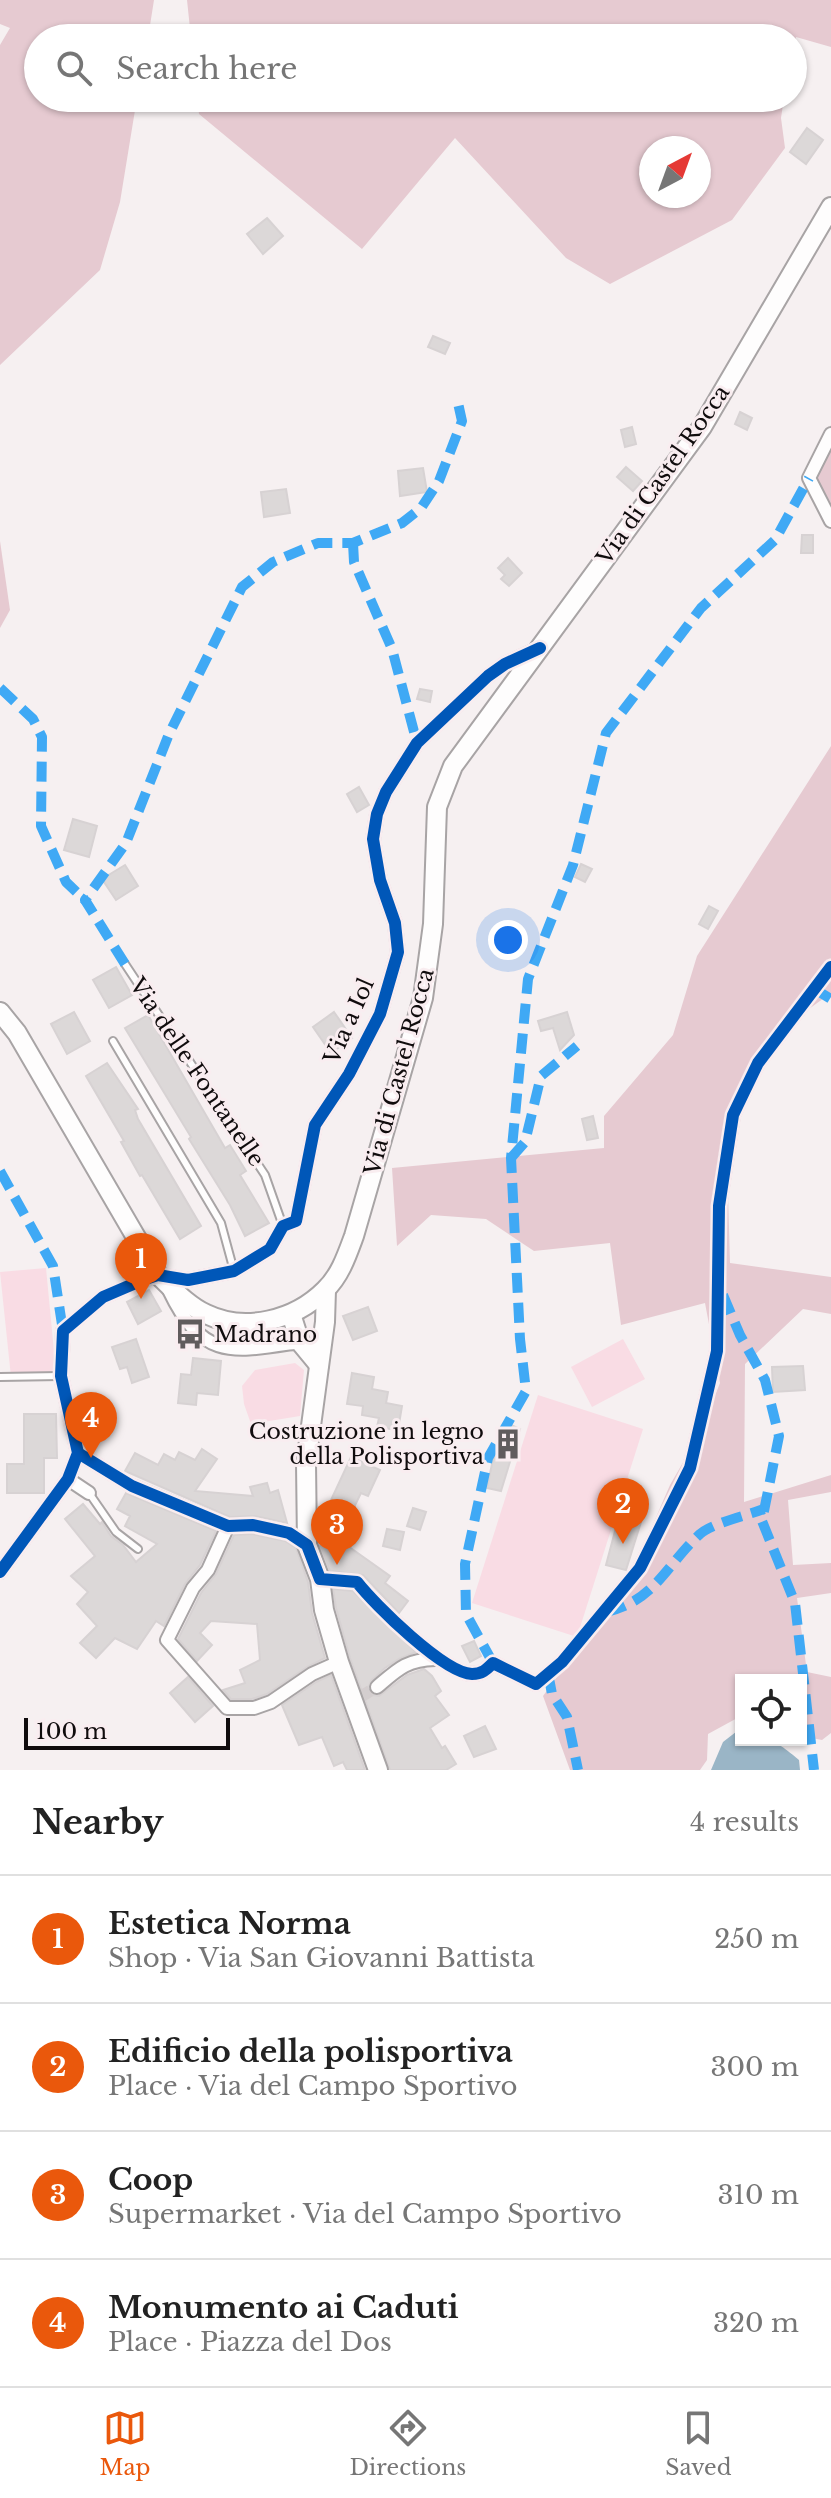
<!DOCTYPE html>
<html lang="en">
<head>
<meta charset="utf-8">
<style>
	body { margin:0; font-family:"Libre Baskerville",serif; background:#f2f2f2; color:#222 }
	.controls { position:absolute; right:24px; bottom:24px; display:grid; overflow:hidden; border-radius:0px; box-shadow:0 2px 6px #0004 }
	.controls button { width:72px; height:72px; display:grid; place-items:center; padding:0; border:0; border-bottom:2px solid #e0e0e0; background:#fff; color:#222; font:40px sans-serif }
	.compass { position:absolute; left:639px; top:136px; width:72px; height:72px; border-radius:50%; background:#fff; box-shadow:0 2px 6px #0004; rotate:41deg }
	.scale { position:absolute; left:24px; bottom:20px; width:206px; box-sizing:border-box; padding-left:8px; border:4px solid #100c0d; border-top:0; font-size:22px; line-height:28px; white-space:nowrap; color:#100c0d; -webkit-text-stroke:6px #f9edf0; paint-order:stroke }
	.you { position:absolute; left:508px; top:940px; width:28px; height:28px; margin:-20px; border:6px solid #fff; border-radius:50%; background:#1a73e8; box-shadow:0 0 0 12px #1a73e833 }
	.badge { display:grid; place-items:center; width:52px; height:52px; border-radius:50%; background:#ea580c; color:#fff; font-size:26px; font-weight:700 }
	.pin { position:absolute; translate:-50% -66px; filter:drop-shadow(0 2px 4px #0008) }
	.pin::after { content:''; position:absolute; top:42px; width:28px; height:24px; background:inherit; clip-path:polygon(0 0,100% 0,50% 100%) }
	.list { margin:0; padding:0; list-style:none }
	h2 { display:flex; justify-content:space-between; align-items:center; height:104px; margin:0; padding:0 32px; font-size:34px }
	h2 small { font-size:26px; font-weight:400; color:#767676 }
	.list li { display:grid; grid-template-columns:52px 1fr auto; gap:24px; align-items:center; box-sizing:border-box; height:128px; padding:0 32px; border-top:2px solid #e0e0e0 }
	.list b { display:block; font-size:30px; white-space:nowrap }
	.list p { margin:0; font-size:26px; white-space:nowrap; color:#767676 }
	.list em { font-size:26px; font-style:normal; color:#767676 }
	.icon { flex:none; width:44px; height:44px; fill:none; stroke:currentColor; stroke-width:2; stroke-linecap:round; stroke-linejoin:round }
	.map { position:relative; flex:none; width:831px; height:1770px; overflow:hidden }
	.search { position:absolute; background:#fff; box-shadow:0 2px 6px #0004; left:24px; right:24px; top:24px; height:88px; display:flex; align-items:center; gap:20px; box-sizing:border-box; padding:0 28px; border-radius:44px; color:#767676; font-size:30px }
	.sheet { height:616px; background:#fff }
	nav { display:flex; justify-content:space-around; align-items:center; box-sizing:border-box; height:112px; border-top:2px solid #e0e0e0; background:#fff; font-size:22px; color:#767676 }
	nav a { display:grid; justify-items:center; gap:4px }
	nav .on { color:#ea580c }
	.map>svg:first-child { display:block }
</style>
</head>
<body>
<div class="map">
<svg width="831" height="1770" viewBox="0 0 831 1770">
	<rect width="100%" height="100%" fill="#f6f0f1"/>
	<g fill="#f9dce4">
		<path d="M46 1268 56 1372 11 1377 0 1272Z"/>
		<path d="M623 1339 645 1379 592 1407 571 1367Z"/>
		<path d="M295 1363 304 1370 300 1416 251 1424 244 1404 242 1386 255 1370Z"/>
		<path d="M538 1395 643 1429 577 1637 472 1603Z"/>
	</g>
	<g fill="#e6cad1" fill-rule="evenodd">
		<path d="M0 0H154L148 38H38V98H137L120 202 100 270 0 365V45L10 28 0 24Z"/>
		<path d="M187 0H831V47L796 37 793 51V38H191Z"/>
		<path d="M197 98H784L781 118 785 148 732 220 610 284 566 258 455 138 362 249 199 114ZM651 148H699V196H651Z"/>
		<path d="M831 425V523L809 473Z"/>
		<path d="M0 541 10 610 0 628Z"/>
		<path d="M831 746V993L766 1040 726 1122 730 1263 831 1277V1314L803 1309 745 1364 744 1502 831 1475V1492L788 1500 793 1565 831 1563V1593L797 1598 807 1672 831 1677V1733L822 1740 801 1736V1680H741V1716L708 1734 707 1760 700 1770H570L543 1696 630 1577 670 1485 700 1433 720 1383 705 1303 621 1325 610 1243 534 1251 486 1219 431 1215 397 1246 392 1168 604 1148V1116L673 1035 697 956Z"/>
	</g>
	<path fill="#9ab5c6" d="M741 1728V1740C773 1740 774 1739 799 1760L800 1770H711L723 1742Z"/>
	<g fill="#dcd8d8" stroke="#d7d2d3" stroke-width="2">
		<path d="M807 128 823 140 806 164 790 152Z"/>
		<path d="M267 218 283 236 263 254 247 234Z"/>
		<path d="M433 336 450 343 445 354 428 347Z"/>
		<path d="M740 412 752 418 747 430 735 424Z"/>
		<path d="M632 427 636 444 625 447 621 430Z"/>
		<path d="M626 467 642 481 633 491 617 477Z"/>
		<path d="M423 468 427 492 400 496 398 471Z"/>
		<path d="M286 489 290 513 264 517 261 492Z"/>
		<path d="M802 535H813V553H801Z"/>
		<path d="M508 558 522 573 509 586 501 579 505 575 498 568Z"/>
		<path d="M420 689 432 691 430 702 417 699Z"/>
		<path d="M359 787 369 805 357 812 347 794Z"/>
		<path d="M73 819 97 826 89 857 64 850Z"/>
		<path d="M581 864 592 869 585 882 575 877Z"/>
		<path d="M125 865 138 886 116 900 102 879Z"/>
		<path d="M709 906 718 911 708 929 699 924Z"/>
		<path d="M116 967 132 995 109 1008 93 980Z"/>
		<path d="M74 1012 90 1041 67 1054 51 1024Z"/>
		<path d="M334 1012 352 1038 331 1053 313 1027Z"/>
		<path d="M567 1012 574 1035 560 1050 553 1028 541 1031 538 1021Z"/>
		<path d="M148 1015 225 1148 230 1145 246 1171 240 1175 269 1223 245 1236 230 1205 189 1139 191 1137 125 1028Z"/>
		<path d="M107 1063 138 1109 135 1110 138 1119 201 1226 180 1239 142 1175 140 1176 121 1142 124 1141 86 1076Z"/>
		<path d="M593 1116 598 1138 587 1140 582 1119Z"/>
		<path d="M149 1290 161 1311 138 1324 127 1302Z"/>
		<path d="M368 1307 377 1331 353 1340 343 1316Z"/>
		<path d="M136 1339 149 1377 132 1383 127 1367 120 1369 112 1347Z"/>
		<path d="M193 1358 221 1361 218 1395 197 1393 196 1405 178 1403 181 1374 191 1375Z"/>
		<path d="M803 1366 805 1390 773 1392 772 1367Z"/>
		<path d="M352 1373 374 1377 372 1389 388 1392 386 1403 402 1406 398 1430 377 1427 379 1418 362 1415 363 1406 347 1404Z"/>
		<path d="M24 1414H56L57 1458H44V1493H7V1464H24Z"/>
		<path d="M511 1425 520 1429 501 1491 487 1488 493 1459Z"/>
		<path d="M202 1449 217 1459 195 1491 253 1496 250 1487 267 1483 270 1493 278 1490 287 1523 255 1516 230 1517 125 1471 135 1453 158 1465 164 1454 175 1460 179 1452 195 1460Z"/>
		<path d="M351 1457 380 1470 368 1496 361 1493 340 1536 346 1542 345 1544 390 1576 385 1583 408 1601 399 1613 363 1575 330 1571 320 1546 333 1520 324 1515Z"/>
		<path d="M126 1493 216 1531 200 1565 185 1584 164 1626 156 1621 137 1649 115 1638 96 1658 80 1643 97 1626 77 1604 88 1592 71 1576 95 1556 65 1519 83 1504 100 1524 102 1522 111 1536 123 1545 136 1562 157 1544 125 1526 130 1516 117 1509Z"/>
		<path d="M413 1508 426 1512 420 1530 407 1526Z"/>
		<path d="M619 1516 641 1522 626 1570 606 1565Z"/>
		<path d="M387 1529 404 1532 400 1550 383 1546Z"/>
		<path d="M252 1534 285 1541 296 1548 308 1582 312 1613 325 1658 307 1667 267 1694 252 1699H231L223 1690 245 1683 240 1670 260 1660 257 1624 211 1621 200 1633 212 1645 197 1661 178 1639 201 1593 216 1574 234 1535Z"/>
		<path d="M333 1589 353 1591 416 1652 399 1659 385 1668 371 1681 368 1689 373 1695 379 1696 407 1675 424 1669 432 1676 441 1691 435 1696 449 1715 430 1728 442 1748 445 1746 456 1764 446 1770H390L350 1658 336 1608Z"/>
		<path d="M474 1641 481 1656 470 1662 462 1646Z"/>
		<path d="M331 1675 365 1770H347L343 1762 334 1766 322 1737 299 1745 282 1705 316 1682Z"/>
		<path d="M188 1677 213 1706 195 1722 170 1693Z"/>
		<path d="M485 1726 496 1749 474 1757 464 1736Z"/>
	</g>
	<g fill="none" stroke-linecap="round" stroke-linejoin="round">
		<path stroke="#d4cecf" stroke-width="12" stroke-dasharray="12 6" stroke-linecap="butt" d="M360 1697 377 1687"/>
		<g stroke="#a8a4a5" stroke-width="10">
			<g id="lane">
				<path d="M125 964 265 1175 283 1226"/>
				<path d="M113 1041 221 1223 234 1271"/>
				<path d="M0 1377 60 1376"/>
				<path d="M89 1493 116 1532 138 1549"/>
			</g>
		</g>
		<g stroke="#a8a4a5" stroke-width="16">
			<g id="street">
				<path d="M831 434 809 478 831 521"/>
				<path d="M169 1290C203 1361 232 1352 300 1342"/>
				<path d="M78 1453 132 1486 228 1526 253 1525 289 1533 307 1545"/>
				<path d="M68 1479 89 1493"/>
				<path d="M228 1526 208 1570 193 1588 167 1640 227 1708H254L271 1702 312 1674 339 1662"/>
				<path d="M0 1572 68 1479 78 1453 61 1376 63 1331 103 1297 145 1279 158 1275 188 1280 234 1271 270 1249 283 1226 296 1221 315 1125 349 1074 380 1014 398 952 395 923 380 880 373 839 377 814 386 792 417 743 488 676 505 664 535 650"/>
				<path d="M320 1579 357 1582C375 1605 444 1673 472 1674 482 1674 486 1670 493 1663L536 1684 562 1662 640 1568 690 1468 717 1351 719 1206 733 1115 758 1063 831 967"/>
				<path d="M377 1687C398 1669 406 1660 435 1659"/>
			</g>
		</g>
		<g stroke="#a8a4a5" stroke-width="22">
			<g id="secondary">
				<path d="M0 1012 17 1033 158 1275C173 1289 187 1305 206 1314 245 1333 295 1320 325 1290 340 1276 347 1255 354 1236L423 998 433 924 437 807 453 766 702 427 831 207"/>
				<path d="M326 1290 325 1322 306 1463 307 1545 320 1579 324 1610 339 1662 378 1770"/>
				<path d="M291 1314 300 1342 319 1365"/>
			</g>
		</g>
		<use href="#lane" stroke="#fefdfd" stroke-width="6"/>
		<use href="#street" stroke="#fefdfd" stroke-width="12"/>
		<use href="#secondary" stroke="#fefdfd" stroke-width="18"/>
		<g stroke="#3fa9f5" stroke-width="10" stroke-dasharray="20 10" stroke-linecap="butt">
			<path d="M353 543 354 562 392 649 417 743"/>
			<path d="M0 688 33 719 42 737 41 826 66 882 85 900"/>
			<path d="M125 964 85 900 126 843 169 734 242 587 273 562 318 543H353L402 523 421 508 439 481 462 421 458 403"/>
			<path d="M813 988 831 999"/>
			<path d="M511 1158 525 1142 541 1076 577 1046"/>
			<path d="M0 1171 53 1266 63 1331"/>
			<path d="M723 1295 740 1335 765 1380 779 1436 762 1521 795 1603 814 1770"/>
			<path d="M606 1612C655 1601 666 1565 700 1534 713 1523 748 1515 764 1509"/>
			<path d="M493 1663 466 1614 465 1564 488 1458 526 1391 520 1339 511 1158 528 979 573 865 606 733 701 608 775 540 809 478"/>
			<path d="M548 1673 552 1694 567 1717 578 1770"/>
		</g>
		<g stroke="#f9edf0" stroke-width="17">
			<g id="cycleway">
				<path d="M78 1453 132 1486 228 1526 253 1525 289 1533 307 1545 320 1579 357 1582C375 1605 444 1673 472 1674 482 1674 486 1670 493 1663L536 1684 562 1662 640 1568 690 1468 717 1351 719 1206 733 1115 758 1063 831 967"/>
				<path d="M0 1572 68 1479 78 1453 61 1376 63 1331 103 1297 145 1279 158 1275 188 1280 234 1271 270 1249 283 1226 296 1221 315 1125 349 1074 380 1014 398 952 395 923 380 880 373 839 377 814 386 792 417 743 488 676 505 664 540 648"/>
			</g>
		</g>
		<use href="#cycleway" stroke="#0057b8" stroke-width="12"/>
	</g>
	<defs>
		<g id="bus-bare" transform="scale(2.4)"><path d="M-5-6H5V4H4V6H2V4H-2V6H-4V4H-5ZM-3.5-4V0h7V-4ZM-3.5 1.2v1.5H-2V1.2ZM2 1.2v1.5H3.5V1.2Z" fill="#605c5d" stroke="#f9edf0" stroke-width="2.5" paint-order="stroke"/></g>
		<g id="building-bare" transform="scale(2.4)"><path d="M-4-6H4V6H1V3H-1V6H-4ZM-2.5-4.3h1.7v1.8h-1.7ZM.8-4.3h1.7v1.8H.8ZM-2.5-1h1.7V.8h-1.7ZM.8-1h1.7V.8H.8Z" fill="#605c5d" stroke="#f9edf0" stroke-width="2.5" paint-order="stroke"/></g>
	</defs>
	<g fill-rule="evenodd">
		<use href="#bus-bare" x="190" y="1334"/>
		<use href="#building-bare" x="508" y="1444"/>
	</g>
	<g text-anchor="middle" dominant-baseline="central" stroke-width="6" stroke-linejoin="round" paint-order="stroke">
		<g font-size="22" fill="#100c0d" stroke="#f9edf0">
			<text transform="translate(663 475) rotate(-55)">Via di Castel Rocca</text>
			<text transform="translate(349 1021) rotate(-66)">Via a Iol</text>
			<text transform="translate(197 1072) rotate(56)">Via delle Fontanelle</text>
			<text transform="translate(399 1072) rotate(-75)">Via di Castel Rocca</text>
		</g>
		<g font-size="22" fill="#100c0d" stroke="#f9edf0" text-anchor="start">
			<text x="214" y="1334">Madrano</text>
			<text x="484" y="1431" text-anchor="end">Costruzione in legno<tspan x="484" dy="25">della Polisportiva</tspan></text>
		</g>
	</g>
</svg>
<div class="controls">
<button><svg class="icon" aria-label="locate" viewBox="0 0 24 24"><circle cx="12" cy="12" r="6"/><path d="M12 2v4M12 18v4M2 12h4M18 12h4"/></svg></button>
</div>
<svg class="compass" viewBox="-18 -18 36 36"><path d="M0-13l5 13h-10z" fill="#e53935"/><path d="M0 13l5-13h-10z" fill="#767676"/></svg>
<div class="scale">100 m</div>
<div class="you"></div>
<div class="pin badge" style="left:141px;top:1299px">1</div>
<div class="pin badge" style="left:623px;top:1544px">2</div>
<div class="pin badge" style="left:337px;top:1565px">3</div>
<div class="pin badge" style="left:91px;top:1458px">4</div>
<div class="search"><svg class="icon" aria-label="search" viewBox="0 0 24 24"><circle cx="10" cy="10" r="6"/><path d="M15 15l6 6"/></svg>Search here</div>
</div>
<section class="sheet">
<h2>Nearby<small>4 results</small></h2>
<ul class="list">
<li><span class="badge">1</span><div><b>Estetica Norma</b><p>Shop · Via San Giovanni Battista</p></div><em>250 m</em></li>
<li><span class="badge">2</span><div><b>Edificio della polisportiva</b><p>Place · Via del Campo Sportivo</p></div><em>300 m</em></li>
<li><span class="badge">3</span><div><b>Coop</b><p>Supermarket · Via del Campo Sportivo</p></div><em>310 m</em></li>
<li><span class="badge">4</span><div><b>Monumento ai Caduti</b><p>Place · Piazza del Dos</p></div><em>320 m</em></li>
</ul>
</section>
<nav>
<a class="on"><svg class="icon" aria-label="map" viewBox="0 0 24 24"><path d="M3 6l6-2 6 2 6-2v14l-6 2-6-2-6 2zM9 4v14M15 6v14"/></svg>Map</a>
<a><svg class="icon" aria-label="directions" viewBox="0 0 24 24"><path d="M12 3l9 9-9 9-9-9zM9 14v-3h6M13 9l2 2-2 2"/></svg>Directions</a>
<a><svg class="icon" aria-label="saved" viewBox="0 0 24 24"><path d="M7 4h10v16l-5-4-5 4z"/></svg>Saved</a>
</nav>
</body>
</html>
